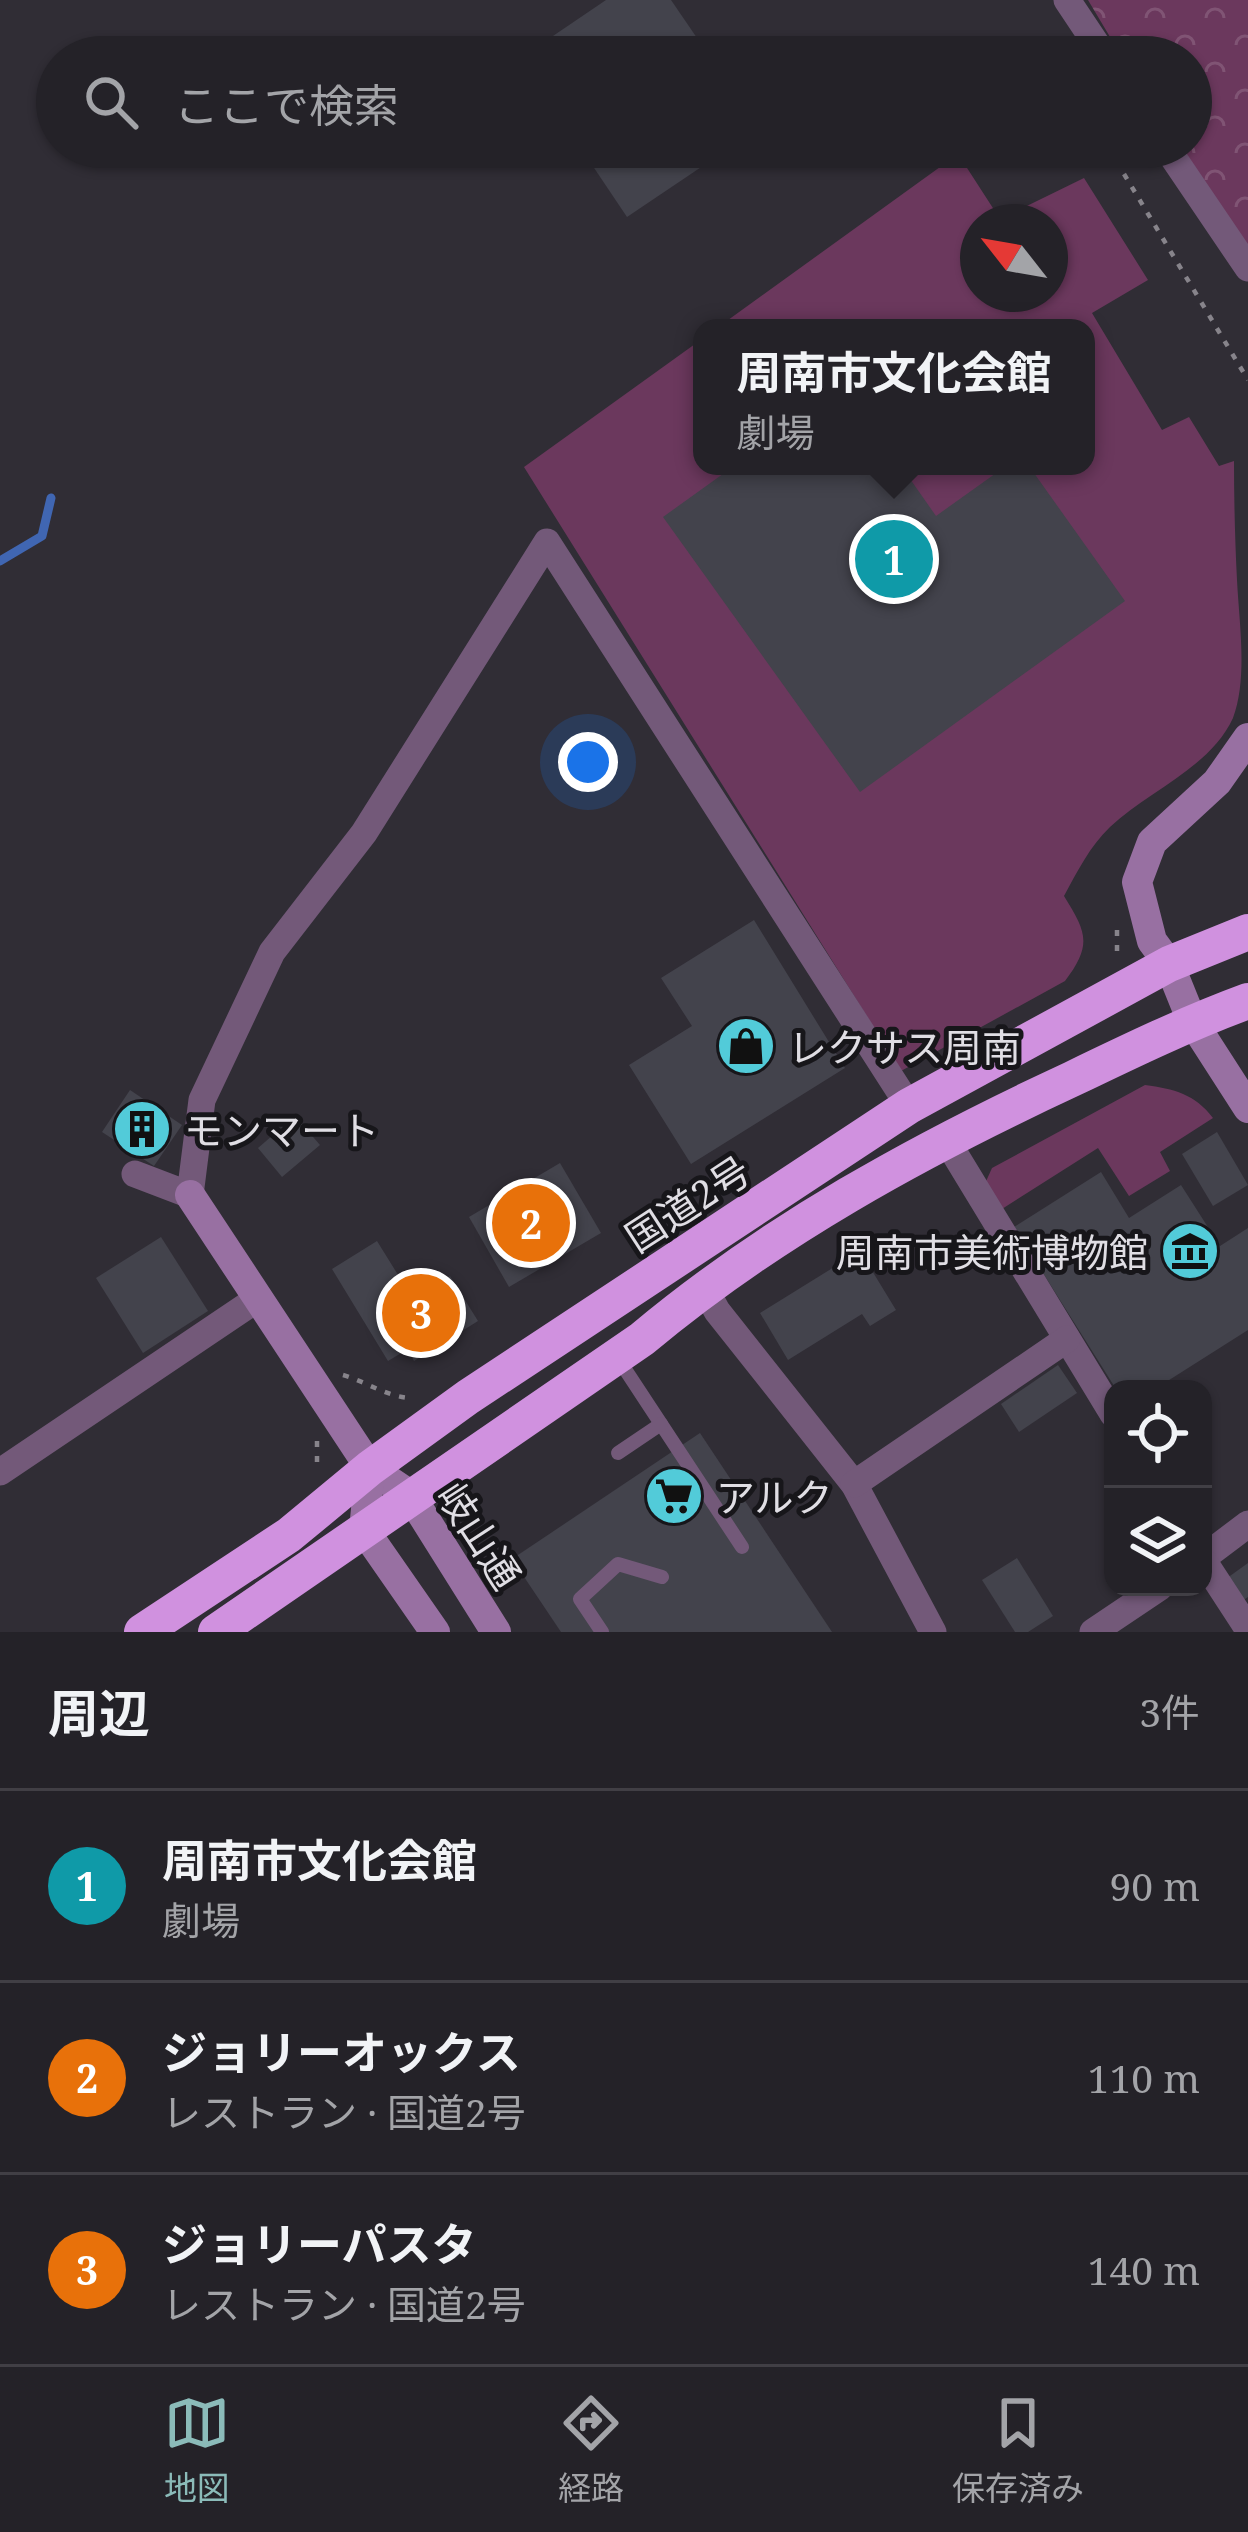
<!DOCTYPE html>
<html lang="ja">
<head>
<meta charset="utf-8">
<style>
	body { margin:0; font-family:"Noto Serif","Noto Sans JP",serif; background:#302f34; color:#f1f3f6 }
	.controls { position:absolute; right:36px; bottom:36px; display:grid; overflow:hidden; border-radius:24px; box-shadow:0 3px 9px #0004 }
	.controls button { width:108px; height:108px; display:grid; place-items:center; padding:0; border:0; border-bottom:3px solid #413f45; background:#242228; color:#f1f3f6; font:60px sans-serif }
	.compass { position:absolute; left:960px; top:204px; width:108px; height:108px; border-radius:50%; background:#242228; box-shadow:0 3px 9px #0004; rotate:301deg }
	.you { position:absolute; left:588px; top:762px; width:42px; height:42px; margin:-30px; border:9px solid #fff; border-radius:50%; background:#1a73e8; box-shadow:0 0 0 18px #1a73e833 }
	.badge { display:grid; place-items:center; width:78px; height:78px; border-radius:50%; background:#8bbbb9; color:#fff; font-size:39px; font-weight:700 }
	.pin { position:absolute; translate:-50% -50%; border:6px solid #fff; box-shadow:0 3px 12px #0006 }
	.popup { position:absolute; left:693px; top:319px; width:402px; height:156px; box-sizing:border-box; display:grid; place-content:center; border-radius:24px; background:#242228; filter:drop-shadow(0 3px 9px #0005); font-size:39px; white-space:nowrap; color:#a3a4a8 }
	.popup b { font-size:45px; color:#f1f3f6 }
	.popup::after { content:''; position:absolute; left:50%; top:100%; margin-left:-24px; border:24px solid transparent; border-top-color:#242228 }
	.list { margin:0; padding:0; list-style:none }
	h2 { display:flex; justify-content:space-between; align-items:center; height:156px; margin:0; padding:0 48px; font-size:51px }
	h2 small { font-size:39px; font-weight:400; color:#a3a4a8 }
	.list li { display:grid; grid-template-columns:78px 1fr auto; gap:36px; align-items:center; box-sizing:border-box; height:192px; padding:0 48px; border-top:3px solid #413f45 }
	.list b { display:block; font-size:45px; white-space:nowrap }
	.list p { margin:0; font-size:39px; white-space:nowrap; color:#a3a4a8 }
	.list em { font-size:39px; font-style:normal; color:#a3a4a8 }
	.icon { flex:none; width:66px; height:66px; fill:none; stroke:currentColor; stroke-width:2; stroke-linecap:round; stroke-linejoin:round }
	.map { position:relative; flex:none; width:1248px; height:1632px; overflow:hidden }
	.search { position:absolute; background:#242228; box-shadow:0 3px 9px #0004; left:36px; right:36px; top:36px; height:132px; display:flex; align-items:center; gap:30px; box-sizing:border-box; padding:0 42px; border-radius:66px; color:#a3a4a8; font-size:45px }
	.sheet { height:732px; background:#242228 }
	nav { display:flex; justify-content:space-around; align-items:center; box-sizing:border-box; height:168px; border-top:3px solid #413f45; background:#242228; font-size:33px; color:#a3a4a8 }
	nav a { display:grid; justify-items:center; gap:6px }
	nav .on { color:#8bbbb9 }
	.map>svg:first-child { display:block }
</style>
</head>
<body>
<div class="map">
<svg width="1248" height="1632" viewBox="0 0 1248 1632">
	<defs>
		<pattern id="park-crowns" width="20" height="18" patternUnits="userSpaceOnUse" patternTransform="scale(3)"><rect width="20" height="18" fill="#6b385d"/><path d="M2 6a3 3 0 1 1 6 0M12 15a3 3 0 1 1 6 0" fill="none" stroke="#805474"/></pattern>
	</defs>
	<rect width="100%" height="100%" fill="#302d35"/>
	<g fill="#6b385d" fill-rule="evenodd">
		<path d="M958 154 1000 219 1084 178 1148 280 1092 313 1162 430 1189 417 1219 466 1234 461C1234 500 1235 541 1237 580 1239 622 1248 678 1233 718 1210 768 1148 791 1110 827 1090 846 1077 872 1064 896 1086 932 1093 944 1065 981L901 1071 524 467 702 339V466H1086V328H717ZM978 222H1050V294H978Z"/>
		<path d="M1145 1085C1174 1089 1195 1094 1213 1118L1160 1152 1170 1171 1129 1196 1098 1148 991 1216 983 1188 992 1168Z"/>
	</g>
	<path fill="url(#park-crowns)" d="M1088 0H1248V266L1176 147H1191V57H1122Z"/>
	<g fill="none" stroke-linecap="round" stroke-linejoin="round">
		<path stroke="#4066b2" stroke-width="9" d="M0 561 42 536 51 498"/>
	</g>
	<g fill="#43434c">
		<path d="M606 0H671L710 57H522Z"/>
		<path d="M580 147H731L627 217Z"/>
		<path d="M734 466H901L936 516 1006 466H1029L1125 601 860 792 663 517Z"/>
		<path d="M754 920 845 1068 691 1164 629 1065 692 1026 661 978Z"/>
		<path d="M130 1090 182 1125 154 1166 102 1132Z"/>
		<path d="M295 1116 320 1145 282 1177 258 1148Z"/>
		<path d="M1217 1132 1248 1185 1213 1206 1182 1154Z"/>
		<path d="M560 1163 601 1233 509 1287 469 1217Z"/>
		<path d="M1101 1172 1129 1218 1181 1185 1220 1246 1248 1228V1330L1155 1389H1116L1014 1227Z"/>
		<path d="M161 1237 208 1311 143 1353 96 1278Z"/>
		<path d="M377 1241 413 1299 450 1276 478 1321 414 1361 408 1349 388 1361 332 1269Z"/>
		<path d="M860 1251 896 1310 870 1326 862 1314 788 1360 760 1313Z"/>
		<path d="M1058 1365 1077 1393 1019 1432 1001 1404Z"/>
		<path d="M700 1433 832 1632H561L512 1559Z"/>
		<path d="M1017 1558 1053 1616 1028 1632H1015L982 1580Z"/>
		<path d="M1248 1563V1597L1239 1603 1223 1581Z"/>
	</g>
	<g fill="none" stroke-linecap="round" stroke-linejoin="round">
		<g stroke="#87848b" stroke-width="4.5" stroke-dasharray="6 9" stroke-linecap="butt">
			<path d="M1124 174 1248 380"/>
			<path d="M1117 930V954"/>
			<path d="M343 1375C367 1382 387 1397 411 1398"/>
			<path d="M317 1441V1471"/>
		</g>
		<g stroke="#735979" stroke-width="14">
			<path d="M617 1357 742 1547"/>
			<path d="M618 1453 661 1424"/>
			<path d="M602 1632 580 1599 618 1564 662 1577"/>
		</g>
		<g stroke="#735979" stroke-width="27">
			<path d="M1067 0 1105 57"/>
			<path d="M1166 147 1248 268"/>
			<path d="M945 1138 1113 1414"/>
			<path d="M135 1174 190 1195 202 1100 272 952 364 833 547 542 909 1106"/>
			<path d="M704 1287 717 1311 854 1484 933 1632"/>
			<path d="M0 1472 257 1299"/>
			<path d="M854 1484 1067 1339"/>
			<path d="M1203 1558 1248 1524"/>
			<path d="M1203 1560 1248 1629"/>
			<path d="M1093 1632 1160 1587"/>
		</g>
		<g stroke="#9870a2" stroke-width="30">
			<path d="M1248 738 1217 782 1152 842 1137 882 1152 941 1169 964 1192 1021 1248 1108"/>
			<path d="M190 1195 370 1468 410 1495 496 1632"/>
			<path d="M370 1468 364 1530 435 1632"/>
		</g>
		<g stroke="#d091df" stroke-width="36">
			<path d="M142 1632 289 1535 370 1468 468 1397 909 1106 1169 964 1248 932"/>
			<path d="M216 1632 642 1339C771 1231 919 1150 1072 1079 1130 1051 1188 1023 1248 1001"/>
		</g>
	</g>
	<defs>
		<g id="shop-disc" transform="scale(3)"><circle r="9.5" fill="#52cbd9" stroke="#17161a"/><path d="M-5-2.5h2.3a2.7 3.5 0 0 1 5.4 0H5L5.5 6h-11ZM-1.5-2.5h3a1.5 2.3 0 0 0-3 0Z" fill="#111"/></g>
		<g id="building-disc" transform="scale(3)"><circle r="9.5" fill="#52cbd9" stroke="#17161a"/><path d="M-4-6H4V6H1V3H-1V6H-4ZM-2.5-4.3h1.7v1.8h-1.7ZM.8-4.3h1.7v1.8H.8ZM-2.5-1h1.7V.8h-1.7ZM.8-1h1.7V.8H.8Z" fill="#111"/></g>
		<g id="museum-disc" transform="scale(3)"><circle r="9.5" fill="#52cbd9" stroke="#17161a"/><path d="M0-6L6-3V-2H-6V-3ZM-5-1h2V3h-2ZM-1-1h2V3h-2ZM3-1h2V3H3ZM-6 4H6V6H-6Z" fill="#111"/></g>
		<g id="supermarket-disc" transform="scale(3)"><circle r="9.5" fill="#52cbd9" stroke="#17161a"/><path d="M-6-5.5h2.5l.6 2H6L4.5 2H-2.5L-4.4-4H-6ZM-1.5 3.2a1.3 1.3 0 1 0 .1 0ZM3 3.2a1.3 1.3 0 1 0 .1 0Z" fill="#111"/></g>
	</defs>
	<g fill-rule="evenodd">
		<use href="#shop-disc" x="746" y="1046"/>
		<use href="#building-disc" x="142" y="1129"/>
		<use href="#museum-disc" x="1190" y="1251"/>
		<use href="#supermarket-disc" x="674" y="1496"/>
	</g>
	<g text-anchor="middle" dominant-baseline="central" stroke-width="10" stroke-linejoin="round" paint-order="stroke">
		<g font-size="39" fill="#e0dee4" stroke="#17161a" text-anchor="start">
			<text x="788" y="1046">レクサス周南</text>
			<text x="184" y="1129">モンマート</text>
			<text x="1148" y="1251" text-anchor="end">周南市美術博物館</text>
			<text x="716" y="1496">アルク</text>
		</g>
		<g font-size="39" fill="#e0dee4" stroke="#17161a">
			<text transform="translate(687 1203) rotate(-33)">国道2号</text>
			<text transform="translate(480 1535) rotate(57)">岐山通</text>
		</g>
	</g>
</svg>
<div class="controls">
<button><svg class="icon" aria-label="locate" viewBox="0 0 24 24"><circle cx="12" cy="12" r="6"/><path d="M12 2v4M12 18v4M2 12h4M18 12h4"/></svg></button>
<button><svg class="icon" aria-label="layers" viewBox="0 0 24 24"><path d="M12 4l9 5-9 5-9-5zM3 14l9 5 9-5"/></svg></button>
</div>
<svg class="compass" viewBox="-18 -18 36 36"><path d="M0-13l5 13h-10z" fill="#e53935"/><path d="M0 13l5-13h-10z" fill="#a3a4a8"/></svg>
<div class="you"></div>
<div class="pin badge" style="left:894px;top:559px;background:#0f9aa8">1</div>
<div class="popup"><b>周南市文化会館</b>劇場</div>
<div class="pin badge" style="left:531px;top:1223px;background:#e8710a">2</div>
<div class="pin badge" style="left:421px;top:1313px;background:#e8710a">3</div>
<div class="search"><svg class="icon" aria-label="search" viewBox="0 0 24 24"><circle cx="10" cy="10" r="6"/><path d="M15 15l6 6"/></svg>ここで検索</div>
</div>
<section class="sheet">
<h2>周辺<small>3件</small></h2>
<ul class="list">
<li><span class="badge" style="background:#0f9aa8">1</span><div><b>周南市文化会館</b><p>劇場</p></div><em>90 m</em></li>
<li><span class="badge" style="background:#e8710a">2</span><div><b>ジョリーオックス</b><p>レストラン · 国道2号</p></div><em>110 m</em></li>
<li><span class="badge" style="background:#e8710a">3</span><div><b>ジョリーパスタ</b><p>レストラン · 国道2号</p></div><em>140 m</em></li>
</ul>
</section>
<nav>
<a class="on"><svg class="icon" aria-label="map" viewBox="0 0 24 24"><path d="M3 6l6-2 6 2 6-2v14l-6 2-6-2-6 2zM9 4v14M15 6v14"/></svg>地図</a>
<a><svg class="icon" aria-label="directions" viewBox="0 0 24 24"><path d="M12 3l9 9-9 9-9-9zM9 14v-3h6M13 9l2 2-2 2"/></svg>経路</a>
<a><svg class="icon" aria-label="saved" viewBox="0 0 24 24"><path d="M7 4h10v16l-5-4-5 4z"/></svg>保存済み</a>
</nav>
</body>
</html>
